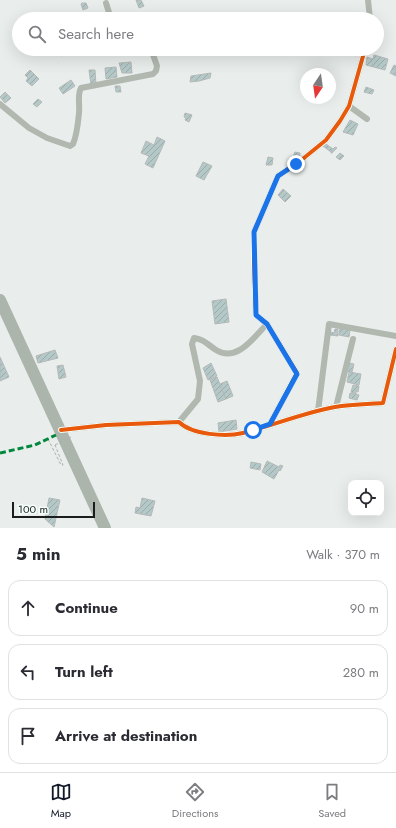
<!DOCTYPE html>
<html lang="en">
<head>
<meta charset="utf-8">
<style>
	body { margin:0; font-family:Jost,sans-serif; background:#f2f2f3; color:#2b2b33 }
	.controls { position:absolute; right:12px; bottom:12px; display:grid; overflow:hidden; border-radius:8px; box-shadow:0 4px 16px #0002 }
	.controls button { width:36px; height:36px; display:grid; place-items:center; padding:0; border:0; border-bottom:1px solid #e1e1e2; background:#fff; color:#2b2b33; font:20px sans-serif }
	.compass { position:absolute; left:300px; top:68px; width:36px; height:36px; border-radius:50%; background:#fff; box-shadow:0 4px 16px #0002; rotate:193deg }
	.scale { position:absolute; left:12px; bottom:10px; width:83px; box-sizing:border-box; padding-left:4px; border:2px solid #1a1d1c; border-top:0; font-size:11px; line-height:14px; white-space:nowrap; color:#1a1d1c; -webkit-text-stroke:3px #f4fefa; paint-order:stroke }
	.stop { position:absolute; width:12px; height:12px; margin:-9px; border:3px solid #1a73e8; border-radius:50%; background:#fff }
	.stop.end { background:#1a73e8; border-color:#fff; box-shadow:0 1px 4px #0008 }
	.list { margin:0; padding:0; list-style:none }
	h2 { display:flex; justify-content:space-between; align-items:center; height:52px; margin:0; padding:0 16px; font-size:17px }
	h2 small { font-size:13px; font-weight:400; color:#7c7c81 }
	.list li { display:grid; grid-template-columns:26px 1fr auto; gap:12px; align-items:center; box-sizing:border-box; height:56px; margin:0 8px 8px; padding:0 8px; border:1px solid #e1e1e2; border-radius:12px }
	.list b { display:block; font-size:15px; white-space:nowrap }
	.list em { font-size:13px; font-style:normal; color:#7c7c81 }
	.icon { flex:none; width:22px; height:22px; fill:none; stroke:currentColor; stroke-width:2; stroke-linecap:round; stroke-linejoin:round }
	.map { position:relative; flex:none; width:396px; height:528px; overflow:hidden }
	.search { position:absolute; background:#fff; box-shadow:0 4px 16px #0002; left:12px; right:12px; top:12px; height:44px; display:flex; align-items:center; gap:10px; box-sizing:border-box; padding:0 14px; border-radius:22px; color:#7c7c81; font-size:15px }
	.sheet { height:244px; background:#fff }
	nav { display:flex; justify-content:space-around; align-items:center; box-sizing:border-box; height:56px; border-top:1px solid #e1e1e2; background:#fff; font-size:11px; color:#7c7c81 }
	nav a { display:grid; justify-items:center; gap:2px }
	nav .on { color:#111827 }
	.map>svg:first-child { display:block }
</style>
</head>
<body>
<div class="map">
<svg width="396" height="528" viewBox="0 0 396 528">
	<defs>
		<pattern id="building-hatch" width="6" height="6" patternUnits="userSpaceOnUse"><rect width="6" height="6" fill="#b4c8c8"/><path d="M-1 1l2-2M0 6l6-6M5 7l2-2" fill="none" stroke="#9aabab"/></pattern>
	</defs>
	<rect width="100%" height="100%" fill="#e9eeec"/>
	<g fill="url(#building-hatch)" stroke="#b5b9b8">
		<path d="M136 0H141L144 6 139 8Z"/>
		<path d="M82 3H86L88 8 83 10 81 4Z"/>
		<path d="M277 13 280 19H272L271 16Z"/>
		<path d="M57 49H74L61 56Z"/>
		<path d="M353 49H362L364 52 355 56Z"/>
		<path d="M374 55 388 59 385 70 366 65 367 57 373 59Z"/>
		<path d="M131 62 132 73H122L119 63Z"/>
		<path d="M394 65 396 66V76L390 73Z"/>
		<path d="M116 67 117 77 106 79 105 68Z"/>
		<path d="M30 70 39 79 32 86 26 81 28 78 25 75Z"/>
		<path d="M89 70H95L96 85H91Z"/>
		<path d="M211 73 210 78 199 81 190 82 191 76Z"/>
		<path d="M71 80 75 86 63 94 59 88Z"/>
		<path d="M115 86H120L121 92H116Z"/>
		<path d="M366 87 374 90 372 94 364 92Z"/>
		<path d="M5 92 11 98 5 103 0 97Z"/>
		<path d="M38 99 42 102 37 107 33 104Z"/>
		<path d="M185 113 192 115 189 122 185 120 186 118 184 117Z"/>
		<path d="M350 120 358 124 353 135 343 132Z"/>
		<path d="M157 137 165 141 153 168 145 164 149 156 141 153 146 141 154 145Z"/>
		<path d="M326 144 333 149 335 147 337 148 332 153H331L332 150 331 152 323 146Z"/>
		<path d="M295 152 300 153 299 159 293 157Z"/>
		<path d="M340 153 344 156 340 160 336 157Z"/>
		<path d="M268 157 273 158 272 165H266Z"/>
		<path d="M203 162 212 166 204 180 196 176Z"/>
		<path d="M283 189 291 196 285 202 278 195Z"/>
		<path d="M226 299 229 322 215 324 212 301Z"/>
		<path d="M340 328 350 330 349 337 339 335Z"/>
		<path d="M335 329H338V336L330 335 331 332 334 333Z"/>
		<path d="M55 350 58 358 38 363 36 356Z"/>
		<path d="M0 357 9 377 0 381Z"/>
		<path d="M211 363 217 376 208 380 203 368Z"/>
		<path d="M348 363 354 364 352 372 347 371Z"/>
		<path d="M63 365 66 377 59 379 57 366Z"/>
		<path d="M349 372 361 374 359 385 347 382Z"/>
		<path d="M217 377 226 399 218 402 210 380Z"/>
		<path d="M227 381 233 396 226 399 220 384Z"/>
		<path d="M353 385 359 386 358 392 356 391V394L351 392Z"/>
		<path d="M350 393 359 395 357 400 349 398Z"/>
		<path d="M236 420 237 429 219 432 218 423Z"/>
		<path d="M267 461 279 467 280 465 283 466 280 471 279 470 274 479 262 472Z"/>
		<path d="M251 462 261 464 260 470 250 468Z"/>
		<path d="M49 498 60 500 54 527 45 519Z"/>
		<path d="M142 498 155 501 151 516 135 513 136 507 140 508Z"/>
	</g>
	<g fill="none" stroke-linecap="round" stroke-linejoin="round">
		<path stroke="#acb1ac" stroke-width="1" stroke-dasharray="3 2" stroke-linecap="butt" d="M48 439 61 465H63L55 445"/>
		<g stroke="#b0b8b0" stroke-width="6">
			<path d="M368 0 370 19"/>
			<path d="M106 3 111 19"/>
			<path d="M0 104 29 128 47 138 70 146 73 144C77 135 78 123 79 113 80 105 77 95 81 88L153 74 156 71 157 66 151 49"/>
			<path d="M349 106 367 119"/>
			<path d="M336 407 353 339"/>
			<path d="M318 411 329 324 396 336"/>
			<path d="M179 422 198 399 200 381 192 344 194 338C205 340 207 344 216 350 237 363 254 337 267 324"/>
			<path d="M270 424 297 373 267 324 256 315 254 263V232L278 176 299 162 326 140 340 121 349 106 365 49"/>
			<path d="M61 430 106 425 179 422C192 435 226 437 243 433 274 425 303 413 335 407 350 404 367 404 383 403L396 349"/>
		</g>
		<path stroke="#acb5ac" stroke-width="12" d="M0 300 105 528"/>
		<path stroke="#acb1ac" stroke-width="1" stroke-dasharray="3 2" stroke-linecap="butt" d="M55 445 71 437"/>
		<path stroke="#00873e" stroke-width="3" stroke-dasharray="6 3" stroke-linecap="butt" d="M0 453 35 445 56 435"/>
		<g stroke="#f4fefa" stroke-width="6">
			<g id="cycleway">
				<path d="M270 424 297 373 267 324 256 315 254 263V232L278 176 299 162 326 140 340 121 349 106 365 49"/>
				<path d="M61 430 106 425 179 422C192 435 226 437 243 433 274 425 303 413 335 407 350 404 367 404 383 403L396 349"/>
			</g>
		</g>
		<use href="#cycleway" stroke="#e8590c" stroke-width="4"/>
	</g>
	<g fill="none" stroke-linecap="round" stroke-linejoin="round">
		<path stroke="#1a73e8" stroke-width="5" d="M253 430 270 424 297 374 267 324 256 315 254 232 278 176 296 164"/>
	</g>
</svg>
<div class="controls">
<button><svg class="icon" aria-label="locate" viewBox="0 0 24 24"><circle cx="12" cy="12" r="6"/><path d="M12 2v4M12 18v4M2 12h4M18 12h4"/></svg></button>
</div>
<svg class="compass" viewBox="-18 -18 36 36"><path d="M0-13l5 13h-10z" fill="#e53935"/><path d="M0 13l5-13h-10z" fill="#7c7c81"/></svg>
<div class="scale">100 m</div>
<div class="stop" style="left:253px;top:430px"></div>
<div class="stop end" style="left:296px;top:164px"></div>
<div class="search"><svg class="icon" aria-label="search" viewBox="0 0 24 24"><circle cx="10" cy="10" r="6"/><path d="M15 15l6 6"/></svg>Search here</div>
</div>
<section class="sheet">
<h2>5 min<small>Walk · 370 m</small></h2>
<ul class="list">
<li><svg class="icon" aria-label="ahead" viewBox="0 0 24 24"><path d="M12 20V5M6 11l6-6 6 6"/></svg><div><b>Continue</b></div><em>90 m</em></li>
<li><svg class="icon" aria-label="left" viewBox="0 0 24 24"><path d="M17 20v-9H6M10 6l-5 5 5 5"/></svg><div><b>Turn left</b></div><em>280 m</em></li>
<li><svg class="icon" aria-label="arrive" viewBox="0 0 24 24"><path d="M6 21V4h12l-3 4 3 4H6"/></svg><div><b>Arrive at destination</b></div></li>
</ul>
</section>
<nav>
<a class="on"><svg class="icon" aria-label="map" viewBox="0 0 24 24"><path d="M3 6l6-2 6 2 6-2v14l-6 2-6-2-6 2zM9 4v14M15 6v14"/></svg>Map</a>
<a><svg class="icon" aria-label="directions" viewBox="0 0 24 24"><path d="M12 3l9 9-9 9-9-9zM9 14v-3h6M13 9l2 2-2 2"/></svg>Directions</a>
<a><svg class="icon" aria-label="saved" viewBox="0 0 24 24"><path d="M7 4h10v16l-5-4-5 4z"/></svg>Saved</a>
</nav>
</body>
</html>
